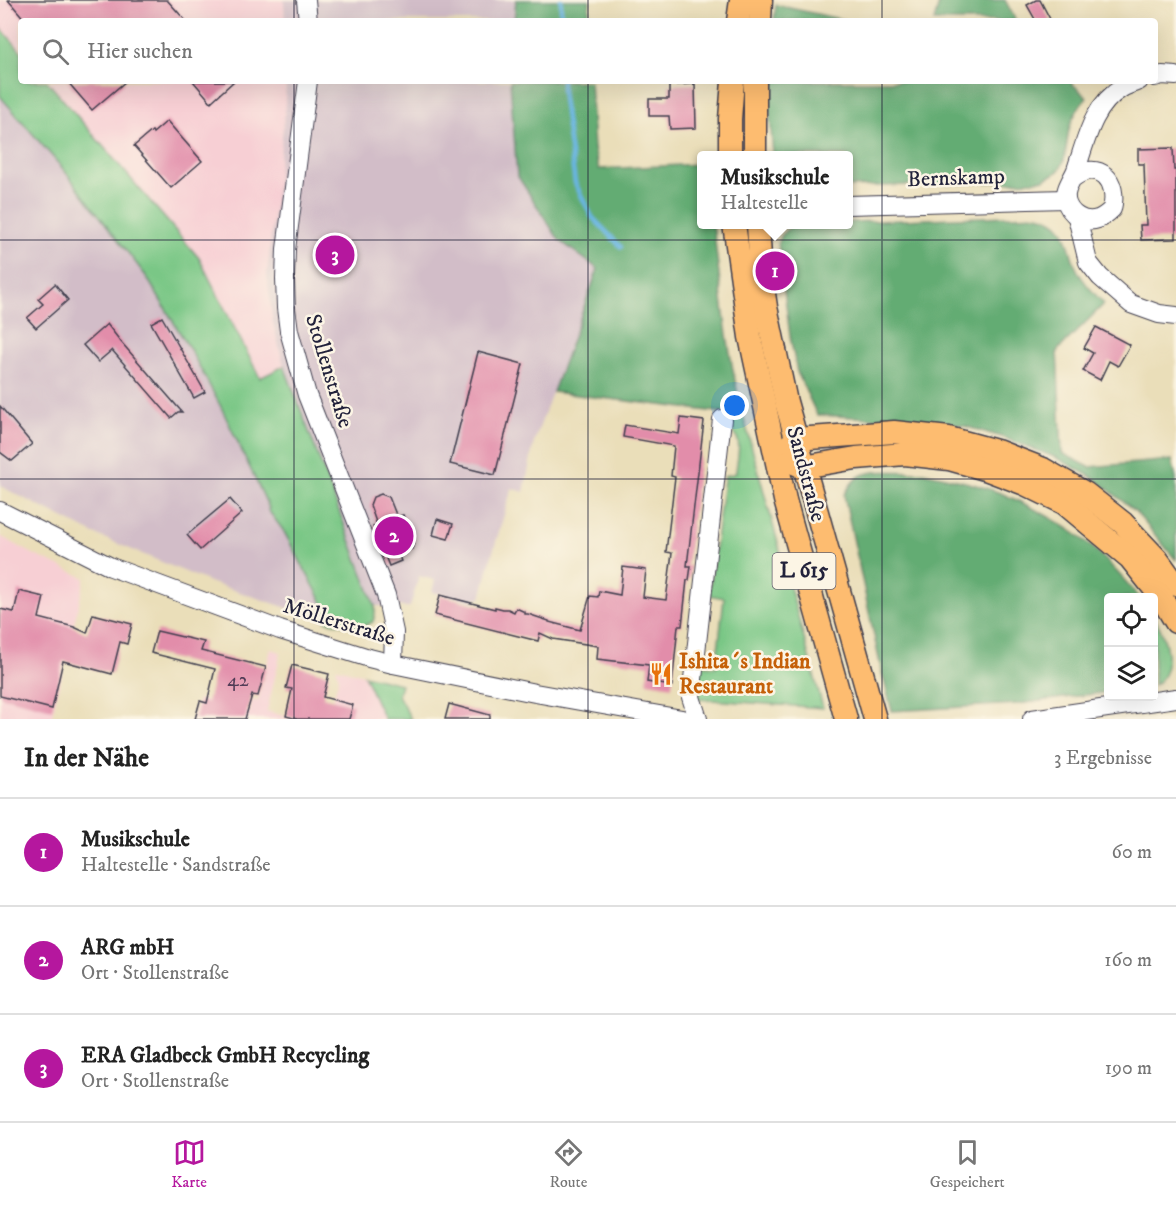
<!DOCTYPE html>
<html lang="de">
<head>
<meta charset="utf-8">
<style>
	body { margin:0; font-family:"IM FELL DW Pica",serif; background:#f2f2f2; color:#222 }
	.controls { position:absolute; right:18px; bottom:18px; display:grid; overflow:hidden; border-radius:6px; box-shadow:0 6px 24px #0002 }
	.controls button { width:54px; height:54px; display:grid; place-items:center; padding:0; border:0; border-bottom:2px solid #e0e0e0; background:#fff; color:#222; font:30px sans-serif }
	.you { position:absolute; left:735px; top:406px; width:21px; height:21px; margin:-15px; border:4px solid #fff; border-radius:50%; background:#1a73e8; box-shadow:0 0 0 9px #1a73e833 }
	.badge { display:grid; place-items:center; width:39px; height:39px; border-radius:50%; background:#b5179e; color:#fff; font-size:20px; font-weight:700 }
	.pin { position:absolute; translate:-50% -50%; border:3px solid #fff; box-shadow:0 2px 6px #0006 }
	.popup { position:absolute; left:697px; top:151px; width:156px; height:78px; box-sizing:border-box; display:grid; place-content:center; border-radius:6px; background:#fff; filter:drop-shadow(0 2px 4px #0005); font-size:20px; white-space:nowrap; color:#767676 }
	.popup b { font-size:22px; color:#222 }
	.popup::after { content:''; position:absolute; left:50%; top:100%; margin-left:-12px; border:12px solid transparent; border-top-color:#fff }
	.list { margin:0; padding:0; list-style:none }
	h2 { display:flex; justify-content:space-between; align-items:center; height:78px; margin:0; padding:0 24px; font-size:26px }
	h2 small { font-size:20px; font-weight:400; color:#767676 }
	.list li { display:grid; grid-template-columns:39px 1fr auto; gap:18px; align-items:center; box-sizing:border-box; height:108px; padding:0 24px; border-top:2px solid #e0e0e0 }
	.list b { display:block; font-size:22px; white-space:nowrap }
	.list p { margin:0; font-size:20px; white-space:nowrap; color:#767676 }
	.list em { font-size:20px; font-style:normal; color:#767676 }
	.icon { flex:none; width:33px; height:33px; fill:none; stroke:currentColor; stroke-width:2; stroke-linecap:round; stroke-linejoin:round }
	.map { position:relative; flex:none; width:1176px; height:719px; overflow:hidden }
	.search { position:absolute; background:#fff; box-shadow:0 6px 24px #0002; left:18px; right:18px; top:18px; height:66px; display:flex; align-items:center; gap:15px; box-sizing:border-box; padding:0 21px; border-radius:6px; color:#767676; font-size:22px }
	.sheet { height:402px; background:#fff }
	nav { display:flex; justify-content:space-around; align-items:center; box-sizing:border-box; height:84px; border-top:2px solid #e0e0e0; background:#fff; font-size:16px; color:#767676 }
	nav a { display:grid; justify-items:center; gap:3px }
	nav .on { color:#b5179e }
	.map>svg:first-child { display:block }
</style>
</head>
<body>
<div class="map">
<svg width="1176" height="719" viewBox="0 0 1176 719">
	<rect width="100%" height="100%" fill="#fcf5e5"/>
	<filter id="ink" filterUnits="userSpaceOnUse"><feTurbulence type="fractalNoise" baseFrequency=".0167" numOctaves="2"/><feDisplacementMap in="SourceGraphic" scale="12" xChannelSelector="R" yChannelSelector="G"/><feConvolveMatrix kernelMatrix="1 2 1 2 8 2 1 2 1" color-interpolation-filters="sRGB"/></filter>
	<filter id="wash" filterUnits="userSpaceOnUse"><feTurbulence type="fractalNoise" baseFrequency=".008" numOctaves="4" result="noise"/><feDisplacementMap in="SourceGraphic" scale="24" xChannelSelector="R" yChannelSelector="G"/><feGaussianBlur stdDeviation="1.35" result="paint"/><feColorMatrix in="noise" values="0 0 0 0 0 0 0 0 0 0 0 0 0 0 0 0 0 1.4 0 .05"/><feComposite in="paint" operator="in"/></filter>
	<g filter="url(#wash)">
		<rect width="100%" height="100%" fill="#eadeb9"/>
		<g fill="#f7cfd4">
			<path d="M0 0H284L285 21H21V51L0 27Z"/>
			<path d="M47 81H286L285 110 267 275 273 322 284 366 260 378 199 258Z"/>
			<path d="M0 536 37 556 85 578 51 719H0Z"/>
			<path d="M271 649 281 652 267 711 294 719H193L198 699 250 712 252 700 258 701Z"/>
			<path d="M337 668 364 675 384 719H328L339 677 336 671Z"/>
		</g>
		<g fill="#d2bdc8">
			<path d="M284 0H516L514 21H285Z"/>
			<path d="M286 81H510L517 175 559 240 598 268 534 442 524 492 512 488 492 555 481 598H476L474 601 432 592 435 580 419 576 410 607 375 606 284 366 273 322 267 275 285 110Z"/>
			<path d="M0 96 64 170 146 276 191 351 221 407 269 508 268 510 283 530 323 604 326 621 212 583 94 534 0 486Z"/>
		</g>
		<g fill="#7ac786" stroke="#4e7460" stroke-width="1.5">
			<path d="M0 27 21 51V81H47L199 258 260 378 284 366 375 606V614L373 622 359 628 326 621 323 603 283 530 268 510 269 508 221 407 191 351 146 276 64 170 0 96Z"/>
			<path d="M731 414 743 415 823 708 698 699 700 665 716 667 724 598 709 595 724 480 725 476 734 474 736 472C737 458 744 438 730 429Z"/>
			<path d="M1154 617C1167 639 1176 672 1154 685Z"/>
			<path d="M364 675 401 684 398 695 411 719H384Z"/>
		</g>
		<g fill="#63ac73" stroke="#426757" stroke-width="1.5">
			<path d="M516 0H590L588 21H514Z"/>
			<path d="M940 0H1005L1016 21H934Z"/>
			<path d="M776 5 849 21H774Z"/>
			<path d="M510 81H590L594 149 599 169 701 164 702 224 713 225C721 289 727 353 743 415L553 392 598 269 559 240 517 175Z"/>
			<path d="M767 81H1069L1087 97C1080 106 1073 115 1070 126 1062 154 1073 174 1035 181L849 187 848 156 773 155Z"/>
			<path d="M1038 215C1069 221 1066 242 1075 265 1081 280 1093 292 1104 304L1057 351 1062 453 1089 467 1172 460 1176 478V560L1135 511 1095 479 1057 458 1002 437 964 426 927 421 817 415 797 372 790 336 778 243C780 239 782 234 786 230 798 220 833 224 848 224L849 222Z"/>
			<path d="M923 472C950 478 978 484 1003 494 1029 505 1062 523 1084 540 1104 556 1123 578 1139 597L1108 598V692L1018 704 892 711 882 673 844 495C849 488 852 480 860 476 872 469 907 472 923 472Z"/>
		</g>
		<g fill="none" stroke-linecap="round" stroke-linejoin="round">
			<g stroke="#69b5e2" stroke-width="4.5">
				<path d="M561 0V21"/>
				<path d="M562 81V91L575 183 592 217 621 247"/>
			</g>
		</g>
		<g id="blocks">
			<g fill="#e28daa">
				<path d="M8 0H167L186 21H26Z"/>
				<path d="M1036 0H1040L1051 21H1036L1027 5Z"/>
				<path d="M67 81H126L92 110Z"/>
				<path d="M193 81H234L211 102Z"/>
				<path d="M695 84 696 128 670 129 669 116H649V99H669V85Z"/>
				<path d="M167 121 202 161 171 188 134 146 152 131 153 133Z"/>
				<path d="M1173 148 1174 170H1176V239L1141 240 1140 225H1146L1144 164H1138V149Z"/>
				<path d="M329 239 343 240 341 272 327 271Z"/>
				<path d="M55 284 68 300 36 328 27 318 43 304 38 299Z"/>
				<path d="M162 317 205 392 194 398 151 323Z"/>
				<path d="M107 324 121 342 182 412H178L171 418 112 350 98 362 83 345Z"/>
				<path d="M1096 327 1130 345 1118 366 1109 361 1100 380 1083 371 1093 353 1084 348Z"/>
				<path d="M478 352 523 364 495 475 450 464Z"/>
				<path d="M0 406 32 444 12 461 0 452Z"/>
				<path d="M681 418 704 421 687 566H691L689 580H687L682 626H678L672 686 647 682 649 665 597 659 598 646 553 639 540 633 538 641 435 615 440 595 495 609V607L503 609H508L514 612 516 608 525 612V614H528L549 621V622L580 630 590 596 598 597 599 591 620 595 623 567 646 570 643 597 666 600 672 553 666 552 675 477 671 476 674 446 623 437 625 425 679 434Z"/>
				<path d="M381 494 389 497 397 517 403 515 414 543 412 549 398 554 401 561 389 566 373 526 377 525 370 505 373 497Z"/>
				<path d="M230 499 242 513 200 550 187 535Z"/>
				<path d="M437 519 453 524 448 539 433 535Z"/>
				<path d="M19 591 44 597 39 618 74 627 87 633 93 614 132 624 127 644 120 642 112 674 63 661 52 709 0 696V609L14 612Z"/>
				<path d="M157 631 204 642 201 651 266 667 258 696 252 695 245 719H195L200 701 207 703 215 669 151 653Z"/>
				<path d="M292 665 329 674 323 697 353 705 349 719H297L286 716 292 689 286 688Z"/>
				<path d="M449 704 490 715V719H445Z"/>
			</g>
		</g>
	</g>
	<g filter="url(#ink)">
		<use href="#blocks" fill-opacity="0" stroke="#403e4e" stroke-width="1.5"/>
		<g fill="none" stroke-linecap="round" stroke-linejoin="round">
			<g stroke="#403e4e" stroke-width="20">
				<g id="minor">
					<path d="M306 0 308 21"/>
					<path d="M1155 77 1162 75 1176 76"/>
					<path d="M308 81 286 249 285 279 286 308 289 331 307 395 386 595 394 632 393 664"/>
					<path d="M1073 178C1099 159 1119 180 1112 209 1108 213 1103 217 1098 219 1084 224 1069 214 1066 200 1064 189 1072 180 1076 170 1086 140 1093 105 1122 88 1127 85 1134 83 1139 81"/>
					<path d="M848 205 1066 199"/>
					<path d="M1077 217 1088 262 1100 277 1131 304 1159 314 1176 316"/>
					<path d="M0 511 111 567 280 630 369 658 393 664 535 693 682 719"/>
					<path d="M698 719 691 697 722 419"/>
					<path d="M1032 719 1176 698"/>
				</g>
			</g>
			<g stroke="#403e4e" stroke-width="25">
				<g id="major">
					<path d="M738 21 741 0"/>
					<path d="M760 21 761 0"/>
					<path d="M755 81V156"/>
					<path d="M730 156V119L733 81"/>
					<path d="M734 224 750 337 785 500 846 719"/>
					<path d="M758 224 761 274 766 307 786 402 875 719"/>
					<path d="M785 449 796 439 894 432 949 438 997 451 1043 469 1085 493 1123 523 1157 559 1176 585"/>
					<path d="M789 461 803 467 856 458 905 454 949 459 988 470 1025 484 1064 503 1130 558 1161 597 1176 622"/>
				</g>
			</g>
			<use href="#minor" stroke="#fff" stroke-width="18"/>
			<use href="#major" stroke="#fdbc6f" stroke-width="22"/>
		</g>
	</g>
	<path fill="none" stroke="#22223b" stroke-width="1.5" stroke-opacity="0.55" d="M294 0V21M588 0V21M882 0V21M294 81V719M588 81V719M882 81V719M0 240H1176M0 479H1176"/>
	<defs>
		<g id="restaurant-bare" transform="scale(1.8)"><path d="M-5-6h1v4h1v-4h1v4h1v-4h1v5L-1.5 .5V6h-2V.5L-5-1ZM5-6V6H3V1.5H1.5Q1.5-4 5-6Z" fill="#e8710a" stroke="#fcf5e5" stroke-width="2.5" paint-order="stroke"/></g>
	</defs>
	<g fill-rule="evenodd">
		<use href="#restaurant-bare" x="661" y="674"/>
	</g>
	<g text-anchor="middle" dominant-baseline="central" stroke-width="5" stroke-linejoin="round" paint-order="stroke">
		<g font-size="20" fill="#523d57">
			<text x="238" y="680">42</text>
		</g>
		<rect fill="#fcf5e5" stroke="#63616e" stroke-width="1.5" x="772.5" y="553" width="63" height="36" rx="4.5"/>
		<g font-size="21" font-weight="bold" fill="#22223b">
			<text x="804" y="571">L 615</text>
		</g>
		<g font-size="22" fill="#22223b" stroke="#fcf5e5">
			<text transform="translate(956 178) rotate(-2)">Bernskamp</text>
			<text transform="translate(329 371) rotate(73)">Stollenstraße</text>
			<text transform="translate(806 474) rotate(75)">Sandstraße</text>
			<text transform="translate(339 622) rotate(17)">Möllerstraße</text>
		</g>
		<g font-size="22" font-weight="bold" fill="#c56008" stroke="#fcf5e5" text-anchor="start">
			<text x="679" y="661">Ishita´s Indian<tspan x="679" dy="25">Restaurant</tspan></text>
		</g>
	</g>
</svg>
<div class="controls">
<button><svg class="icon" aria-label="locate" viewBox="0 0 24 24"><circle cx="12" cy="12" r="6"/><path d="M12 2v4M12 18v4M2 12h4M18 12h4"/></svg></button>
<button><svg class="icon" aria-label="layers" viewBox="0 0 24 24"><path d="M12 4l9 5-9 5-9-5zM3 14l9 5 9-5"/></svg></button>
</div>
<div class="you"></div>
<div class="pin badge" style="left:775px;top:271px">1</div>
<div class="popup"><b>Musikschule</b>Haltestelle</div>
<div class="pin badge" style="left:394px;top:536px">2</div>
<div class="pin badge" style="left:335px;top:255px">3</div>
<div class="search"><svg class="icon" aria-label="search" viewBox="0 0 24 24"><circle cx="10" cy="10" r="6"/><path d="M15 15l6 6"/></svg>Hier suchen</div>
</div>
<section class="sheet">
<h2>In der Nähe<small>3 Ergebnisse</small></h2>
<ul class="list">
<li><span class="badge">1</span><div><b>Musikschule</b><p>Haltestelle · Sandstraße</p></div><em>60 m</em></li>
<li><span class="badge">2</span><div><b>ARG mbH</b><p>Ort · Stollenstraße</p></div><em>160 m</em></li>
<li><span class="badge">3</span><div><b>ERA Gladbeck GmbH Recycling</b><p>Ort · Stollenstraße</p></div><em>190 m</em></li>
</ul>
</section>
<nav>
<a class="on"><svg class="icon" aria-label="map" viewBox="0 0 24 24"><path d="M3 6l6-2 6 2 6-2v14l-6 2-6-2-6 2zM9 4v14M15 6v14"/></svg>Karte</a>
<a><svg class="icon" aria-label="directions" viewBox="0 0 24 24"><path d="M12 3l9 9-9 9-9-9zM9 14v-3h6M13 9l2 2-2 2"/></svg>Route</a>
<a><svg class="icon" aria-label="saved" viewBox="0 0 24 24"><path d="M7 4h10v16l-5-4-5 4z"/></svg>Gespeichert</a>
</nav>
</body>
</html>
